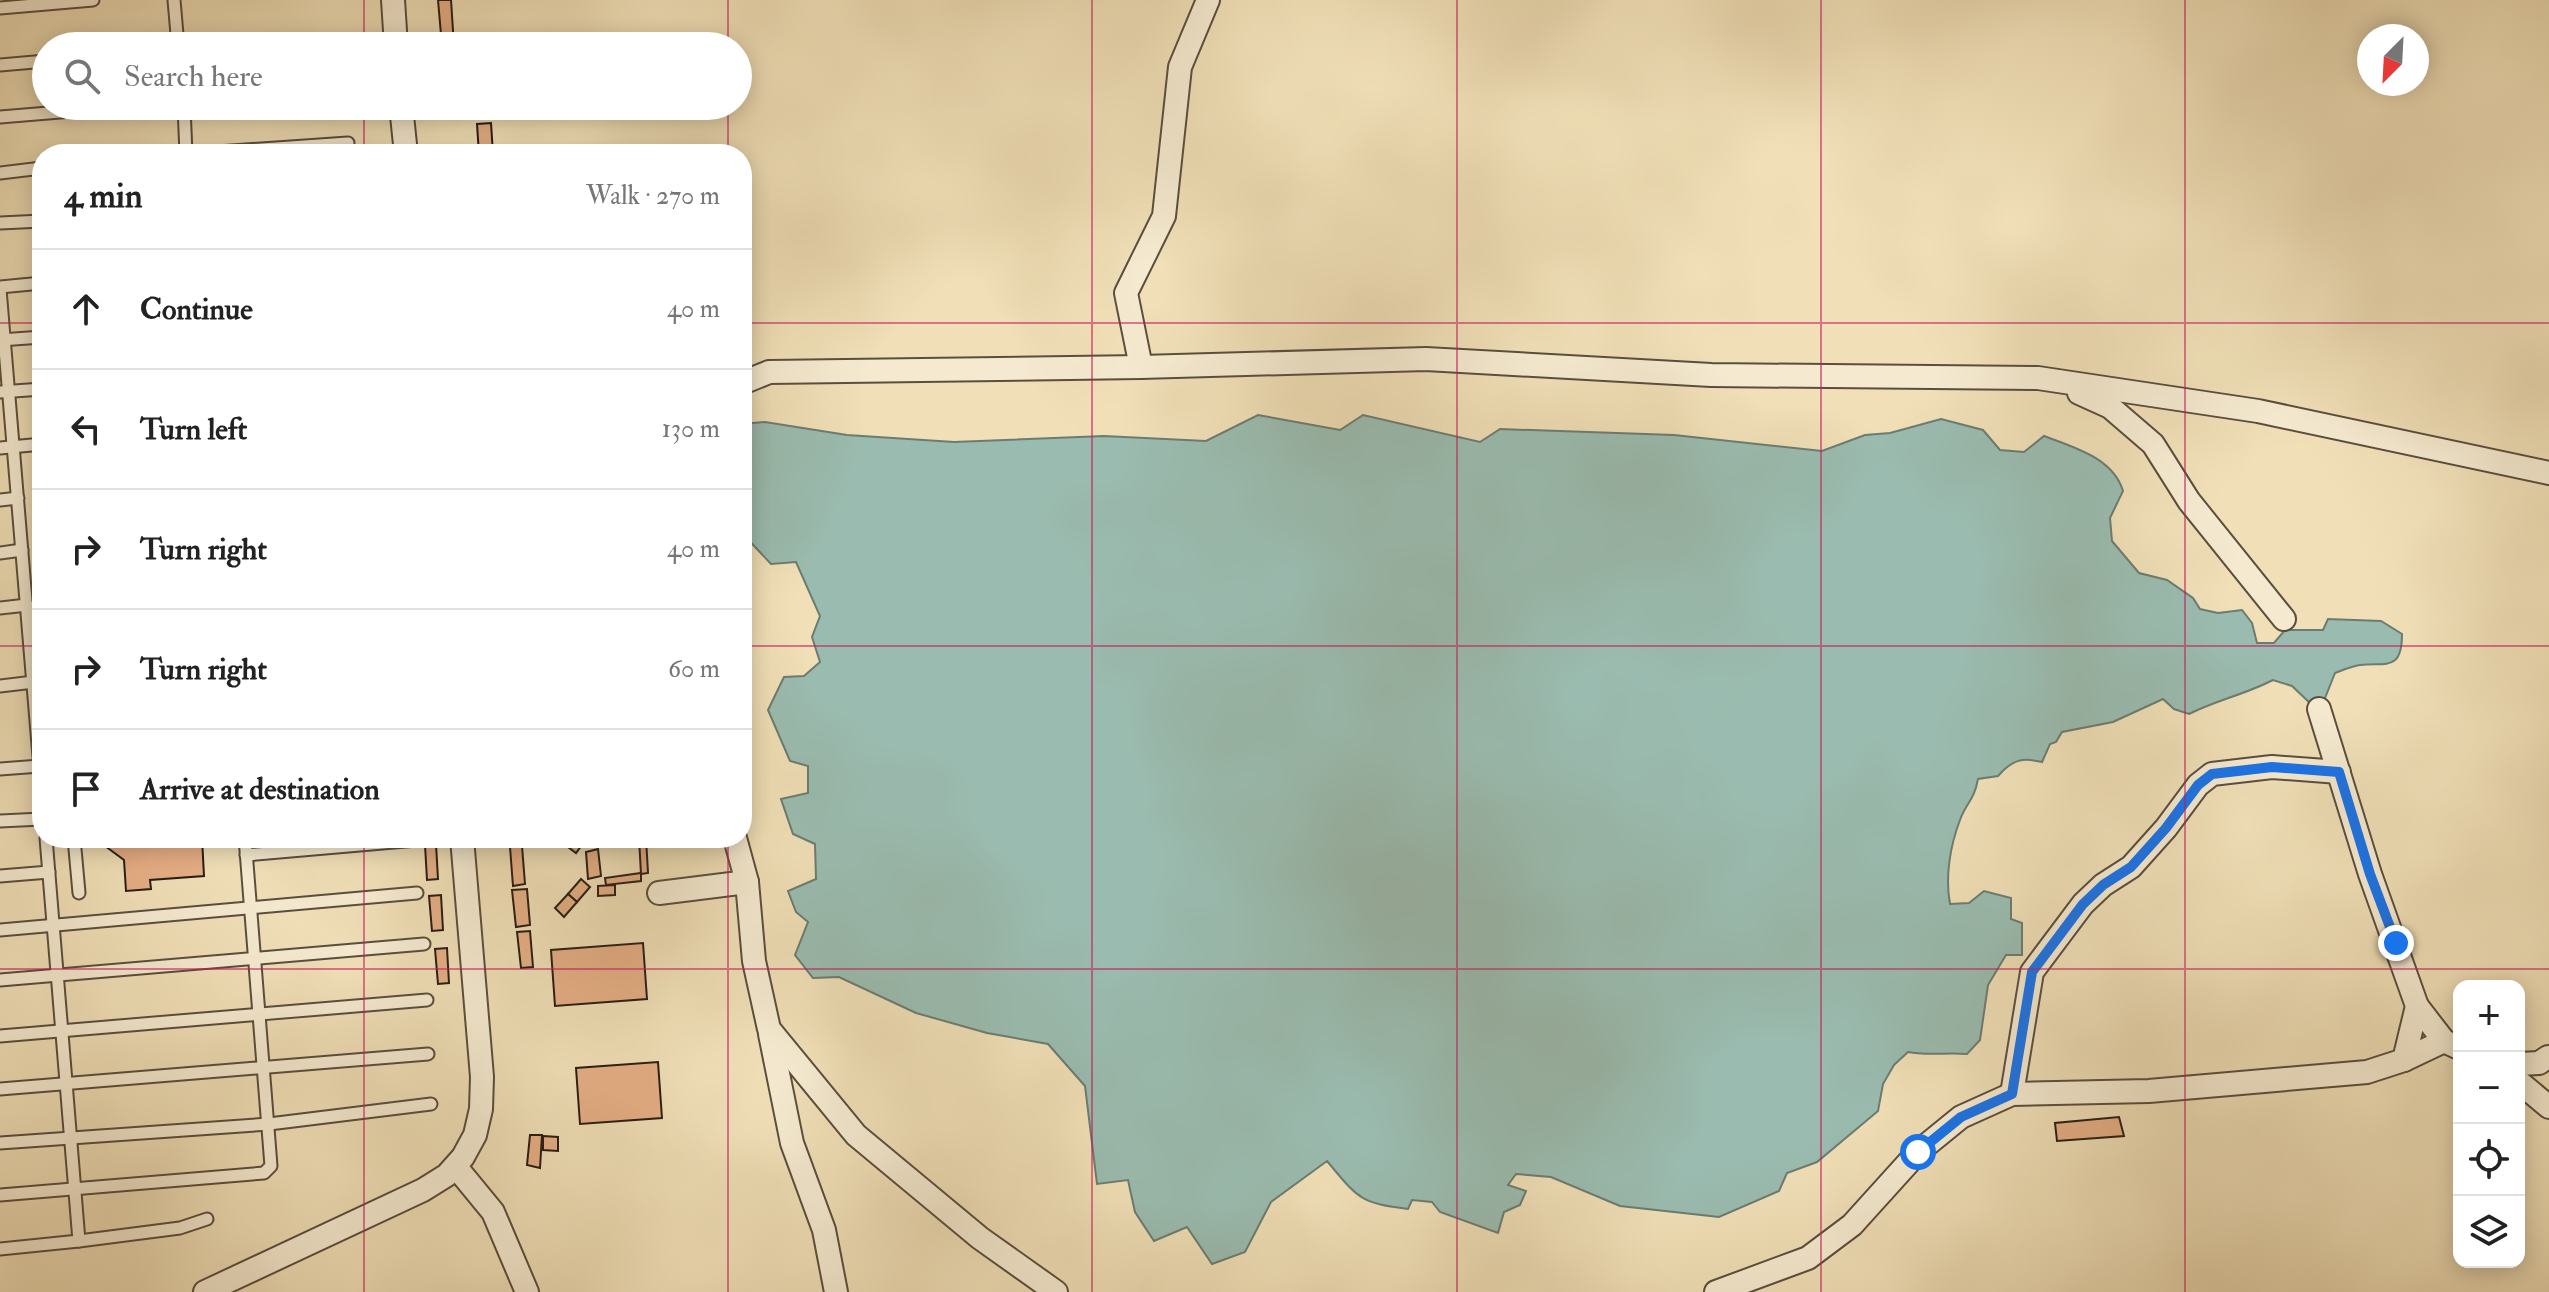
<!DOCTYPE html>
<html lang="en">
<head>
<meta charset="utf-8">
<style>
	body { margin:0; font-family:"IM FELL Double Pica",serif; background:#f6f6f6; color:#222 }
	.controls { position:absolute; right:24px; bottom:24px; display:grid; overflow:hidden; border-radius:16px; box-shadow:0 4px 20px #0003 }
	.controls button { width:72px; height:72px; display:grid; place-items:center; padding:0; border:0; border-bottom:2px solid #e0e0e0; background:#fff; color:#222; font:40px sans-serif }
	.compass { position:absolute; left:2357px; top:24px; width:72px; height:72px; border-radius:50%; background:#fff; box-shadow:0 4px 20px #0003; rotate:204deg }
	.stop { position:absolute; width:24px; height:24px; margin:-18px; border:6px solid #1a73e8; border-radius:50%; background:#fff }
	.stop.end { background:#1a73e8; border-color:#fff; box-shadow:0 2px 8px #0008 }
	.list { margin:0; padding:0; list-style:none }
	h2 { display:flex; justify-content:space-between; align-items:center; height:104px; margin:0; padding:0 32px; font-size:34px }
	h2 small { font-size:26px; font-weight:400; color:#767676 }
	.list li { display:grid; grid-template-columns:52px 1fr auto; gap:24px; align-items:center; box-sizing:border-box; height:120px; padding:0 32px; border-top:2px solid #e0e0e0 }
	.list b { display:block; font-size:30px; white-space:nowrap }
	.list em { font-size:26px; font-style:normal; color:#767676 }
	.icon { flex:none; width:44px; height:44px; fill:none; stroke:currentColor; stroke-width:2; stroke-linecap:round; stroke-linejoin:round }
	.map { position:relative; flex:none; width:2549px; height:1292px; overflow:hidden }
	.search { position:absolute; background:#fff; box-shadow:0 4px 20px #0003; left:32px; top:32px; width:720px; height:88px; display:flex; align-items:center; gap:20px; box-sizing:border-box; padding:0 28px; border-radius:44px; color:#767676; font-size:30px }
	.panel { position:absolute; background:#fff; box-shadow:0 4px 20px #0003; left:32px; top:144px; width:720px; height:704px; border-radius:32px }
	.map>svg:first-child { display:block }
</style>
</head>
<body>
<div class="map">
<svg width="2549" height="1292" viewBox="0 0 2549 1292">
	<rect width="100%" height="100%" fill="#f0dfb7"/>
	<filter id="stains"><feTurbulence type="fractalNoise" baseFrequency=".0025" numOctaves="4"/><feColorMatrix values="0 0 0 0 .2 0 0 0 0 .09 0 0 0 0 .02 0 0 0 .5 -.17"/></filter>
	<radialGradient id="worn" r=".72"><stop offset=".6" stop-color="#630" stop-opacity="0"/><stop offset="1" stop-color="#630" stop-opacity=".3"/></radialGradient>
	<path fill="#9abcb0" stroke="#6c7c72" stroke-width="2" d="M1258 415 1340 430 1363 415 1480 442 1500 429 1674 435 1822 451 1865 435 1890 433 1941 419 1983 430 2000 450 2024 452 2044 436C2075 448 2113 458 2123 491L2110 518 2112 541 2139 573 2167 580 2193 598 2200 609 2218 613 2242 610 2252 623 2257 643H2274L2285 630H2323L2328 619 2381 621 2402 634C2402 672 2386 662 2360 665 2352 666 2343 670 2335 673L2325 698 2311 704 2292 686 2273 680C2246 694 2217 700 2189 714L2174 709 2163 699 2113 722 2062 732 2056 742 2050 744 2042 762C2022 757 2012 760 1998 776L1978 779C1974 801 1966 803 1960 820 1950 846 1945 877 1950 904L1969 903 1984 891 2011 898V919L2022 923V955H2006L1988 985 1980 1040 1967 1054C1946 1052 1928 1056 1908 1052L1894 1065 1883 1084 1878 1111 1817 1162 1787 1173 1779 1191 1719 1217 1620 1206 1551 1177 1516 1174 1508 1185 1526 1191 1520 1205 1504 1212 1498 1233 1440 1212 1432 1202 1412 1200 1408 1209C1359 1203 1358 1198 1327 1161L1271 1202 1245 1252 1212 1264 1187 1227 1154 1241 1135 1212 1128 1180 1097 1184 1085 1086 1048 1044 987 1033 916 1013 839 977 813 978 795 955 808 922 796 912 788 891 816 879 815 844 793 834 781 799 808 793V766L790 761 768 710 784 677 804 676 820 662 812 637 820 616 796 562 771 564 742 533V424L765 422 847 435 954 442 1104 436 1206 441Z"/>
	<g fill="#e5ae85" stroke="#281d16" stroke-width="2">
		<path d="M438 0H451L454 46H442Z"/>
		<path d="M491 123 493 154H479L477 124Z"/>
		<path d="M79 838H202L204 876 150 880 151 889 126 891 124 860 105 846 80 847Z"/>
		<path d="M556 838H580L584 842 576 853Z"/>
		<path d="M639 838H646L648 873 641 874Z"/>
		<path d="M436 844 438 879 427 880 425 845Z"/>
		<path d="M522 846 525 884 513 886 510 847Z"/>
		<path d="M598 849 601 876 588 879 586 852Z"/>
		<path d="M641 873V881L606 885 605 878Z"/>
		<path d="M581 879 590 887 577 902 568 894Z"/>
		<path d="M615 885V895L598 896V886Z"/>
		<path d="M527 889 530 925 516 927 512 890Z"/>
		<path d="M568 894 577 902 564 917 555 908Z"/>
		<path d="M441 895 443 930 432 931 429 896Z"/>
		<path d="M530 931 533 967 521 968 517 932Z"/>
		<path d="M643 943 647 999 555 1006 551 950Z"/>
		<path d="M447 948 449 983 438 984 435 949Z"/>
		<path d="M658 1062 662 1118 580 1124 576 1068Z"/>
		<path d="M2119 1117 2124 1136 2057 1141 2055 1123Z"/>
		<path d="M530 1135H542L540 1168 527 1165Z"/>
		<path d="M543 1136 558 1137V1151L543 1150Z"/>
	</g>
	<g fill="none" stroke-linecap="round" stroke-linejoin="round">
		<g stroke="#5a4e3e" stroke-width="15">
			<g id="service">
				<path d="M174 0 178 46"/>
				<path d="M0 8 93 0"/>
				<path d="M254 46 333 42"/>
				<path d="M0 65 46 61"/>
				<path d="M184 106 186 154"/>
				<path d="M0 117 132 106"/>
				<path d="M188 154 348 143"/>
				<path d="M0 173 42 168"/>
				<path d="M0 223 42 221"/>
				<path d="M0 287 42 283"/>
				<path d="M0 289 42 793"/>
				<path d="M0 340 42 337"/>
				<path d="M0 392 42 389"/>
				<path d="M0 448 42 444"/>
				<path d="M0 500 18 498"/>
				<path d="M0 553 22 550"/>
				<path d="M0 608 27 605"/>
				<path d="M0 686 42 681"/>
				<path d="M0 769 40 766"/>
				<path d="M0 821 42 819"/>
				<path d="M74 838 79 893"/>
				<path d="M246 855 417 840"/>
				<path d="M0 876 49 872"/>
				<path d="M0 930 417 893"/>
				<path d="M0 980 424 944"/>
				<path d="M0 1036 427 1000"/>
				<path d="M0 1089 428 1054"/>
				<path d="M0 1143 269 1124 431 1104"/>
				<path d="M0 1195 264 1173 271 1166 245 838"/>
				<path d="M79 1241 180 1228 207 1219"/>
				<path d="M0 1249 79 1241 46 838"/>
			</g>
		</g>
		<g stroke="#5a4e3e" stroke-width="26">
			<g id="minor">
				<path d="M393 0 396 46"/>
				<path d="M401 106 406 154"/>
				<path d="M1141 367 1126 293 1164 216 1180 67 1208 0"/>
				<path d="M742 383 769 372 1141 367 1426 359 1711 375 2038 378 2258 411 2549 473"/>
				<path d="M2079 393 2110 407 2153 444 2189 501 2284 619"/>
				<path d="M735 838 747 882"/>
				<path d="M659 893 747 882 754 961 769 1029 856 1135 980 1238 1056 1292"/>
				<path d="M2417 1006 2444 1041"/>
				<path d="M770 1034 792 1143 824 1230 836 1292"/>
				<path d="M2404 1060 2444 1041 2459 1048"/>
				<path d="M2519 1064 2539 1063 2548 1057"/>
				<path d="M2519 1082 2549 1107"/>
				<path d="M2012 1094 2032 972 2083 904 2103 885 2131 867 2166 828 2198 785 2212 774 2272 767 2339 772"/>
				<path d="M456 1167 493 1212 527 1292"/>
				<path d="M205 1292 423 1190 447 1175 463 1157 475 1135 481 1109 482 1077 462 838"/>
				<path d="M1716 1292 1808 1258 1852 1225 1918 1152 1961 1117 2012 1094 2149 1091 2367 1072 2404 1060 2417 1006 2370 874 2319 709"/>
			</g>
		</g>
		<use href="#service" stroke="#f5ead0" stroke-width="11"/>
		<use href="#minor" stroke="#f5ead0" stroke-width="22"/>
	</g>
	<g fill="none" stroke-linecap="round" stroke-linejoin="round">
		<path stroke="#1a73e8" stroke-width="10" d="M1918 1152 1961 1117 2012 1094 2032 972 2083 904 2103 885 2131 867 2166 828 2198 785 2212 774 2272 767 2339 772 2370 874 2396 943"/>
	</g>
	<path fill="none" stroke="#c2185b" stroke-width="2" stroke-opacity="0.55" d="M364 0V46M728 0V46M1092 0V1292M1457 0V1292M1821 0V1292M2185 0V1292M364 106V154M728 106V154M0 323H42M742 323H2549M0 646H42M742 646H2549M364 838V1292M728 838V1292M0 969H2549"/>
	<rect width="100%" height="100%" filter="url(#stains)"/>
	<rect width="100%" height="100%" fill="url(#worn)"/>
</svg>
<div class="controls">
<button>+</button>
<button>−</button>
<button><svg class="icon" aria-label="locate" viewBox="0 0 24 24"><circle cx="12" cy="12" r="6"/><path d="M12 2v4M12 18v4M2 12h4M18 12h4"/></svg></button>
<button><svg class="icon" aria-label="layers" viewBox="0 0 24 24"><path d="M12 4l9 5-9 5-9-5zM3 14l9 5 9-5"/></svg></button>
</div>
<svg class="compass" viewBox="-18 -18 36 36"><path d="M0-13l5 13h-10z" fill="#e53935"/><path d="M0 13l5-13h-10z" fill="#767676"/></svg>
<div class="stop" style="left:1918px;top:1152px"></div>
<div class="stop end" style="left:2396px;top:943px"></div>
<div class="search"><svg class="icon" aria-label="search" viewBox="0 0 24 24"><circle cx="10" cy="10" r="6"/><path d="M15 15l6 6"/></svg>Search here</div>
<section class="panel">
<h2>4 min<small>Walk · 270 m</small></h2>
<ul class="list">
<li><svg class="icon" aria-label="ahead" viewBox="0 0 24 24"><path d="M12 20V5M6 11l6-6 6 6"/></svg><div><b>Continue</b></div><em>40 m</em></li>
<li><svg class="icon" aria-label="left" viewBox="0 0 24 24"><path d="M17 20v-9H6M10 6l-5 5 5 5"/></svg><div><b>Turn left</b></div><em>130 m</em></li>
<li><svg class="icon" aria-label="right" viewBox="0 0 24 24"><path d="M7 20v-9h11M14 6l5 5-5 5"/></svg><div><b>Turn right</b></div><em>40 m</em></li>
<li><svg class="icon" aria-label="right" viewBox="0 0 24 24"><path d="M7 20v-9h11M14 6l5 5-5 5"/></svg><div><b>Turn right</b></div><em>60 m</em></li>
<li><svg class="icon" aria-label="arrive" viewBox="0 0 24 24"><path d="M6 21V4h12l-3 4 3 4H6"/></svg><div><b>Arrive at destination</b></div></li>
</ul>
</section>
</div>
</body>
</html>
